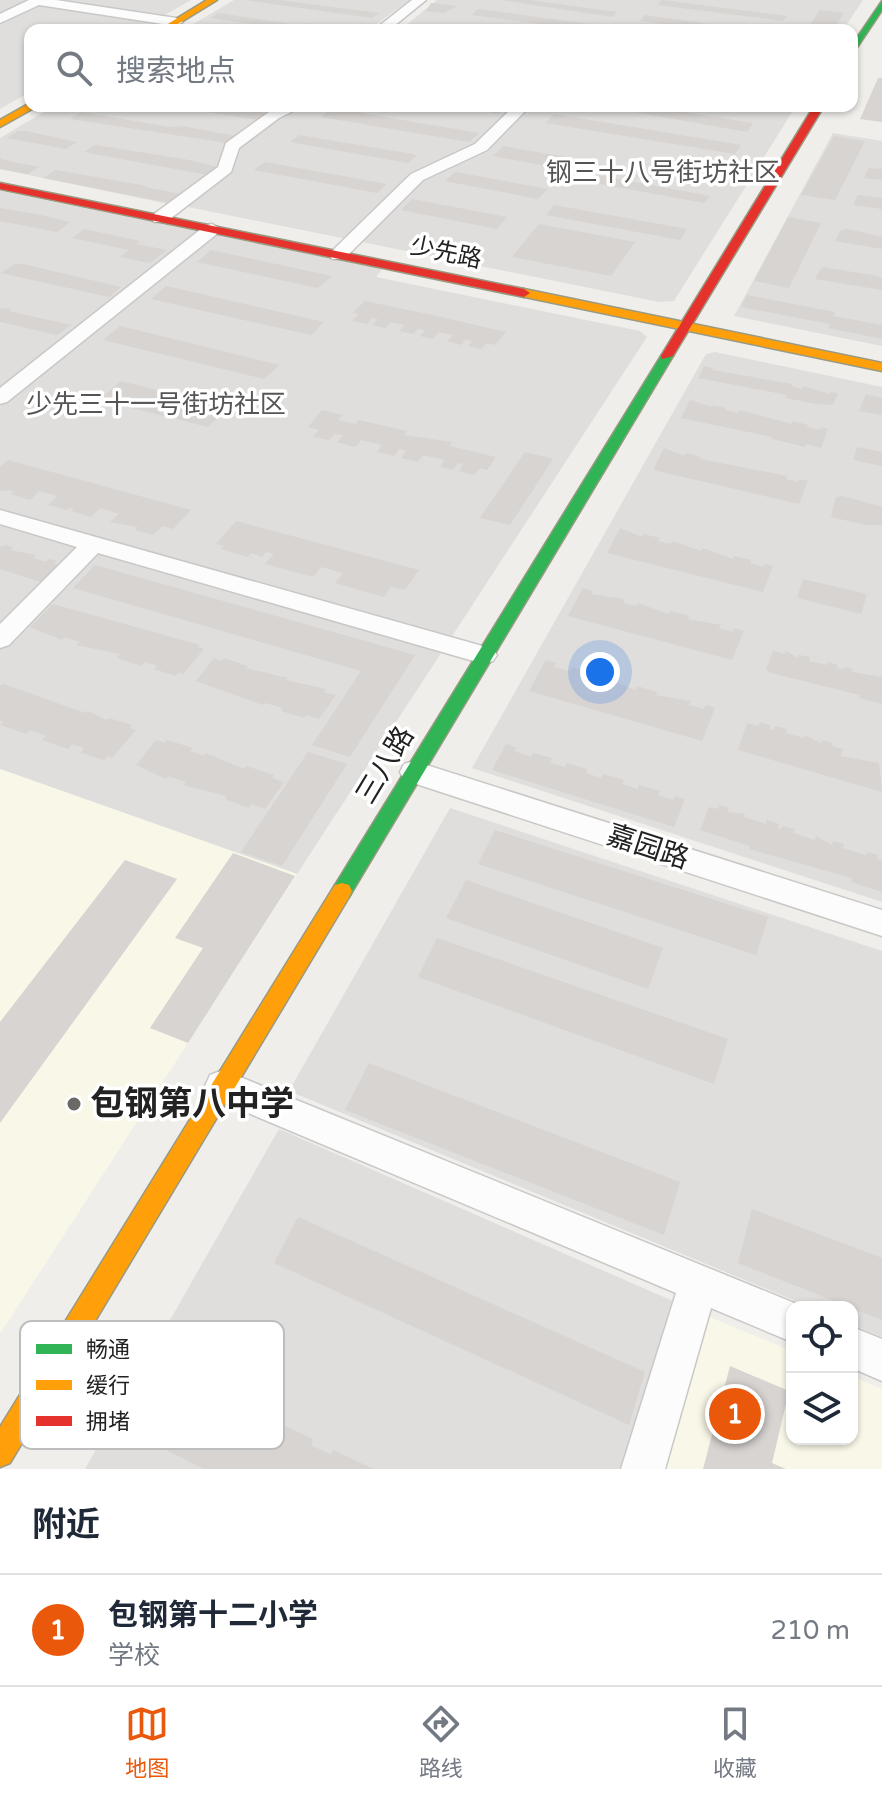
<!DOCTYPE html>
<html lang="zh">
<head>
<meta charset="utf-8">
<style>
	body { margin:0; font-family:"Varela Round","Noto Sans SC",sans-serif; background:#f6f6f7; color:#1f2937 }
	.controls { position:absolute; right:24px; bottom:24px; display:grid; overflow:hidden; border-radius:16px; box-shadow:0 2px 6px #0004 }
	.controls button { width:72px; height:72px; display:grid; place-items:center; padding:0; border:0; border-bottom:2px solid #e0e1e3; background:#fff; color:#1f2937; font:40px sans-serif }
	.you { position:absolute; left:600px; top:672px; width:28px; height:28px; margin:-20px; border:6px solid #fff; border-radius:50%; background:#1a73e8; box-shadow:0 0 0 12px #1a73e833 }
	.badge { display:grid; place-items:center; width:52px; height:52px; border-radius:50%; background:#ea580c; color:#fff; font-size:26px; font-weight:700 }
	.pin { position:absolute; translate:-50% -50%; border:4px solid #fff; box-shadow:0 2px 8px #0006 }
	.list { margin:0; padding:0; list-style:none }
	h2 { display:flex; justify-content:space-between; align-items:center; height:104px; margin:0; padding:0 32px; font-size:34px }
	h2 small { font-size:26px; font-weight:400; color:#747a83 }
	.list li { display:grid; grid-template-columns:52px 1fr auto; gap:24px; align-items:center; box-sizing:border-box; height:112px; padding:0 32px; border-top:2px solid #e0e1e3 }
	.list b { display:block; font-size:30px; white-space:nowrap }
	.list p { margin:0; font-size:26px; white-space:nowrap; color:#747a83 }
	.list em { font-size:26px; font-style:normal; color:#747a83 }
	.icon { flex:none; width:44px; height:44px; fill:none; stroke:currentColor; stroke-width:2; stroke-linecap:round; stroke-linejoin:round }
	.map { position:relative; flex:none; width:882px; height:1469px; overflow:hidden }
	.search { position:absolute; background:#fff; box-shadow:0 2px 6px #0004; left:24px; right:24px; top:24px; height:88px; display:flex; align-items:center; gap:20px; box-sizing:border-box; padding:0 28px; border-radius:16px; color:#747a83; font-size:30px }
	.sheet { height:216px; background:#fff }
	nav { display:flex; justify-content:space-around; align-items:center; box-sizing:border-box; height:112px; border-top:2px solid #e0e1e3; background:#fff; font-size:22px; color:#747a83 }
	nav a { display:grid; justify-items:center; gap:4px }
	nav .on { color:#ea580c }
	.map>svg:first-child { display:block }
</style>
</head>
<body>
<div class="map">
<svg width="882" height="1469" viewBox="0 0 882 1469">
	<rect width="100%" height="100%" fill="#f0eeeb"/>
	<g fill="#dfdedc">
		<path d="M0 0H191L139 30H30V92L0 109Z"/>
		<path d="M234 0H410L368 30H183Z"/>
		<path d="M437 0H863L843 30H400Z"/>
		<path d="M54 106H291L226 146 223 167 173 205 0 169V138Z"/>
		<path d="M310 106H796L674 301 659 302 188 207 193 199 233 167 234 149 284 114Z"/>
		<path d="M833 133 882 141V346L734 316Z"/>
		<path d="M0 191 382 269 376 277 640 331 647 337 297 874 0 769Z"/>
		<path d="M715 352 882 387V902L472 768 706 354Z"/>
		<path d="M450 808 882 951V1337L852 1325V1307H810L289 1091Z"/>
		<path d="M279 1129 705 1315 662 1469H85Z"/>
	</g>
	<g fill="#f8f7e8">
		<path d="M0 769 297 874 0 1334Z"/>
		<path d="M705 1315 792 1351V1439H852V1376L882 1389V1469H662Z"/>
	</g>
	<g fill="#d7d4d2">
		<path d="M244 0H278L379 13 372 18Z"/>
		<path d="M501 0H530L617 12 612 17Z"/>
		<path d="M662 0 787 16 783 21 657 5Z"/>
		<path d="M431 3 458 6 444 13 426 11Z"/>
		<path d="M478 9 603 26 599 30H583L472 15Z"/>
		<path d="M820 10 844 13 833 30H807Z"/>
		<path d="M218 13 297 25 307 23 339 30H291L210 18Z"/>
		<path d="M645 15 738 28V30H705L640 21Z"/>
		<path d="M878 78H882V122L860 119Z"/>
		<path d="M170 106H233L266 113 257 120Z"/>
		<path d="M460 106H500L505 107 498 114Z"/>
		<path d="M600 106H647L753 123 747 132Z"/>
		<path d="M332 108 479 133 469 142 321 117Z"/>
		<path d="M81 112 170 127 182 126 236 136 227 143 70 119Z"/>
		<path d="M554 114 741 145 735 154 546 123Z"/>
		<path d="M18 131H26L77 142 66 149 7 138Z"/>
		<path d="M299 135 413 154 416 156 408 163 290 142Z"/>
		<path d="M834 136 865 141 835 200 801 195Z"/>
		<path d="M95 145 184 159 218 167 207 175 84 152Z"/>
		<path d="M503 146 583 160 574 171 493 156Z"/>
		<path d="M0 158 4 160 39 167 28 174 0 169Z"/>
		<path d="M265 162 387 184 377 193 254 170Z"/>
		<path d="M869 168 882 169V180L864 178Z"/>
		<path d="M56 170 147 186 145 187 181 194 170 203 43 178Z"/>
		<path d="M455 172 548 189 538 199 445 181Z"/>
		<path d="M585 173 710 196 704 203 579 180Z"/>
		<path d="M858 195 882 198V209L853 205Z"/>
		<path d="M412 199 507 217 497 229 401 210Z"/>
		<path d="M554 205 687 229 680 240 546 215Z"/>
		<path d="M0 208 41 215 70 222 57 232 0 221Z"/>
		<path d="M788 217 821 223 789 288 754 281Z"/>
		<path d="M539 224 635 242 611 276 512 257Z"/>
		<path d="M84 229 140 241 136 244 167 250 150 263 120 257 129 250 72 238Z"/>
		<path d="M848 229 882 237V249L835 241 841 230Z"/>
		<path d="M211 250 332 276 318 288 197 262Z"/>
		<path d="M14 264H23L121 287 109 297 1 273Z"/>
		<path d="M822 267 878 276 882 278V290L815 279Z"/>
		<path d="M166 286 324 322 311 335 151 299Z"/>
		<path d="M747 295 835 312 833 316 882 325V339L828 328 830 324 741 307Z"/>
		<path d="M365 301 437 316 506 332 495 345 487 343 481 349 468 346 473 341 466 339 461 345 447 341 453 335 438 332 433 339 420 336 425 330 418 329 413 334 399 331 405 325 391 322 385 328 372 325 378 319 372 318 367 324 352 321 359 314 353 313Z"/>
		<path d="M6 308 12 309 9 311 71 325 57 335 0 322V309Z"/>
		<path d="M120 326 279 365 264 379 103 340Z"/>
		<path d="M704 366 713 368 712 370 792 384 791 386 802 389 803 386 829 394 830 392 838 393 833 405 817 404 786 398 787 395 698 378Z"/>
		<path d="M121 381 228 408 208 427 99 400Z"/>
		<path d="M866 394 882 398V415L859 411Z"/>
		<path d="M690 400 712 407 713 405 726 408 725 410 738 413 739 410 792 424 793 421 808 425 807 427 820 430 821 427 828 429 821 448 806 444 805 447 772 439 773 437 681 418Z"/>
		<path d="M322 410 343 415 338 420 356 424 359 420 407 431 404 435 452 442 450 446 496 457 487 470 480 468 474 475 459 471 463 464 458 463 453 470 440 467 445 460 423 455 418 462 401 458 406 451 399 449 394 456 377 452 382 445 361 440 355 447 337 442 343 435 334 434 329 440 313 437 319 430 308 427Z"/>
		<path d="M857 447 882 452V466L853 460Z"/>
		<path d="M664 448 685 456 686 453 701 457 700 459 787 476 786 479 798 482 799 479 808 481 799 504 653 470Z"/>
		<path d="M525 452 553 459 510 525 480 518Z"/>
		<path d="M8 460 191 510 173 529 162 526 153 535 135 530 138 527 110 522 119 514 100 508 91 517 71 511 74 509 70 508 67 510 48 505 57 496 39 491 30 500 11 494 14 492 9 490 0 491V467Z"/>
		<path d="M843 496 882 507V525H866L831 517 836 497Z"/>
		<path d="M236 521 419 570 405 590 391 587 384 597 335 583 343 573 321 567 313 577 265 564 274 554 266 552 262 557 251 553 248 557 221 549 224 546 216 544Z"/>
		<path d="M620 528 642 537 643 534 660 538 658 541 671 544 672 541 701 551 703 548 733 559 734 556 751 560 750 563 763 567 764 564 773 566 763 592 607 553Z"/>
		<path d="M6 545 13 548 10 550 36 555 33 558 46 562 49 559 57 561 54 564 61 566 44 583 0 569V547Z"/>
		<path d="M95 565 415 655 350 757 312 745 361 671 73 588Z"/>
		<path d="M803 579 867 594 861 614 797 598Z"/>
		<path d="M583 588 592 591 591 594 625 599 623 603 636 606 638 603 668 614 670 611 689 616 688 619 721 625 719 628 733 632 734 628 744 631 732 660 568 616Z"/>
		<path d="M53 604 200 645 198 647 204 649 183 674 179 672 176 676 154 669 157 666 145 662 141 666 117 658 120 654 76 645 80 642 64 637 62 640 30 627Z"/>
		<path d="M773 651 785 654 786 651 798 658 799 655 810 657 809 661 827 665 828 662 838 665 837 668 843 670 844 667 853 669 852 672 882 677V704L859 698 860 695 771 673 766 670Z"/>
		<path d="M214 658 222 661 224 658 248 666 246 668 288 678 286 680 326 689 324 692 336 695 319 719 306 715 304 718 281 711 283 708 265 703 263 705 196 681Z"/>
		<path d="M546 660 556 663 554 667 570 671 572 667 590 673 588 676 602 680 604 677 636 690 637 686 657 692 656 695 691 701 689 705 704 709 706 705 715 708 702 741 529 691Z"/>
		<path d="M4 684 85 713 88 711 107 720 109 718 132 725 130 728 136 730 112 758 108 756 104 760 81 753 84 748 72 744 68 749 42 740 46 736 30 730 26 734 0 725 4 722 0 720V686Z"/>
		<path d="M760 722 770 725 769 729 774 730 775 726 787 729 786 733 804 738 805 735 821 743 822 740 833 743 832 746 843 749 840 756 879 763 882 792 738 750 747 723 759 726Z"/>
		<path d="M156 740 165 743 167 740 193 748 190 751 204 756 206 753 244 769 246 766 274 775 272 778 284 782 265 809 251 804 249 808 225 799 227 796 183 785 186 782 168 776 166 779 136 765Z"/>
		<path d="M506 744 517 748 514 751 531 757 533 753 552 758 550 763 565 767 567 763 587 769 586 773 601 778 603 774 624 780 622 784 638 789 639 785 660 791 658 795 673 800 675 796 685 799 674 827 492 770Z"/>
		<path d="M308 752 347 764 282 866 241 852Z"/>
		<path d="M719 805 729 808 727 812 745 814 744 817 766 824 767 820 779 824 777 828 782 829 783 826 795 829 793 833 815 840 816 836 832 845 833 841 844 844 843 848 866 855 867 852 878 855 877 859 882 860V892L851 882 852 878 749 849 750 846 700 830 709 807 718 809Z"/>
		<path d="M495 830 768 917 756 955 478 864Z"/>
		<path d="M233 853 295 876 188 1043 150 1028 203 948 175 938Z"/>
		<path d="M125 860 177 879 0 1123V1022Z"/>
		<path d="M466 880 663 948 648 989 446 918Z"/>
		<path d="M437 938 728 1039 714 1084 418 977Z"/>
		<path d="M369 1063 680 1182 664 1235 345 1110Z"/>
		<path d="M752 1209 882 1258V1320L738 1263Z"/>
		<path d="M298 1217 645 1372 629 1425 274 1263Z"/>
		<path d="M730 1366 789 1391 772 1463 786 1469H703Z"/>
		<path d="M194 1388 208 1395 210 1391 248 1409 246 1414 268 1424 271 1419 313 1439 311 1445 331 1455 333 1450 374 1469H204L162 1448Z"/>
	</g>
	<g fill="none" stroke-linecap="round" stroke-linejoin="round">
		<g stroke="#c9c8c7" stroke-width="3">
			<g id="street">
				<path d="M29 0H56L176 18 183 22 176 26 39 5 0 23V14Z"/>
				<path d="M412 0H426L389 30H374Z"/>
				<path d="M283 106H303L279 118 239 148 231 172 166 222H154L151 218 154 214 218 167 226 143 269 112Z"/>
				<path d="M514 106H530L487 150 423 180 344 259H332L329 255 332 251 411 174 475 144Z"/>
				<path d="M212 224 221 229 218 233 7 402 0 404V388L206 225Z"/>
				<path d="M0 510 493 649 497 655 493 661 484 664 98 553 9 645 0 648V624L77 547 0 524Z"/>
				<path d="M414 761 882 910V936L404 780 400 772 404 764Z"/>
				<path d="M223 1070 804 1307H792V1342L711 1308 665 1469H621L676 1293 210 1097 205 1086 210 1075Z"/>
				<path d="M852 1327 882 1339V1381L852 1368Z"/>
			</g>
		</g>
		<g stroke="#999a82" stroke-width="3">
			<g id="fast">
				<path d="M882 1V10L852 55V45Z"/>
				<path d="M667 352 673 356 349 897 342 899 335 897 332 891 335 885 661 356Z"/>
			</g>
		</g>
		<g stroke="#999a82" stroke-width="3">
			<g id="slow">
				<path d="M207 0H217L168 30H158Z"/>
				<path d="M30 103V106H36L34 108 0 127V120Z"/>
				<path d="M524 289 882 363V371L520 296V290Z"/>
				<path d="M342 883 349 885 352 891 349 897 10 1463 0 1467V1427L335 885Z"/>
			</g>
		</g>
		<g stroke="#999a82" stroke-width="3">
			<g id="jam">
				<path d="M814 106H824L673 356 662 359 661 356Z"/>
				<path d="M0 183 524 289 530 293 524 297 0 189Z"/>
			</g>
		</g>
		<use href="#street" fill="#fdfcfc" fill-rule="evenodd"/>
		<use href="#fast" fill="#30b455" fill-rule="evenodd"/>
		<use href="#slow" fill="#ff9f0a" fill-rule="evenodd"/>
		<use href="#jam" fill="#e5322d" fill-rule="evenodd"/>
	</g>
	<circle fill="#6a6968" stroke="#fff" stroke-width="3" cx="74" cy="1104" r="8"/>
	<g text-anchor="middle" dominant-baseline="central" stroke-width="7" stroke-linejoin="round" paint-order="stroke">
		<g font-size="24" fill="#222" stroke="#fff">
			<text transform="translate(446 253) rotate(12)">少先路</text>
		</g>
		<g font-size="26" fill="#555" stroke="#fff">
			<text x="663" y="172">钢三十八号街坊社区</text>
			<text x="156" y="404">少先三十一号街坊社区</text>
		</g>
		<g font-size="28" fill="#222" stroke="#fff">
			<text transform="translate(385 765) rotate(-59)">三八路</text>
			<text transform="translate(648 847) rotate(18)">嘉园路</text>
		</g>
		<g font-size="34" font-weight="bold" fill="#222" stroke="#fff" text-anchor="start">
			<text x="90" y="1104">包钢第八中学</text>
		</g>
	</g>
	<rect x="20" y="1321" width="264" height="128" rx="12" fill="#fff" stroke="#bdbdbd" stroke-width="2"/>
	<rect x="36" y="1344" width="36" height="10" fill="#30b455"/>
	<rect x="36" y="1380" width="36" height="10" fill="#ff9f0a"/>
	<rect x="36" y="1416" width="36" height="10" fill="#e5322d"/>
	<g font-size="22" fill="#222">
		<text x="86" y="1357">畅通</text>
		<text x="86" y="1393">缓行</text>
		<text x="86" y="1429">拥堵</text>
	</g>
</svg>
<div class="controls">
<button><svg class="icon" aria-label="locate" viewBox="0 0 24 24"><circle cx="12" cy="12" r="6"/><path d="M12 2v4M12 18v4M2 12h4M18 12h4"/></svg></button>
<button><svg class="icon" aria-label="layers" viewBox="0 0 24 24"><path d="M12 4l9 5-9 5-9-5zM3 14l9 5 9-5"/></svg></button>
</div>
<div class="you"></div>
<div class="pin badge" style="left:735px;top:1414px">1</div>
<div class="search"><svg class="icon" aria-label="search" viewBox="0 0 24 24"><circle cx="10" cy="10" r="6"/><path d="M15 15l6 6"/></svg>搜索地点</div>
</div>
<section class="sheet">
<h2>附近<small></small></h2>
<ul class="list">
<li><span class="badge">1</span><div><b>包钢第十二小学</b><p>学校</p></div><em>210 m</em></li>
</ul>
</section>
<nav>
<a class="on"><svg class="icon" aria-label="map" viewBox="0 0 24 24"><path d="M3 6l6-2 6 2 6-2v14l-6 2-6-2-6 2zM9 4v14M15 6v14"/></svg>地图</a>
<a><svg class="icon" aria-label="directions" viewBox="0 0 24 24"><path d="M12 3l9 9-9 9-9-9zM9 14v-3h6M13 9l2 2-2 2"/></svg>路线</a>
<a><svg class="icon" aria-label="saved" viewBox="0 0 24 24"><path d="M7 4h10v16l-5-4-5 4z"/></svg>收藏</a>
</nav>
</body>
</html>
